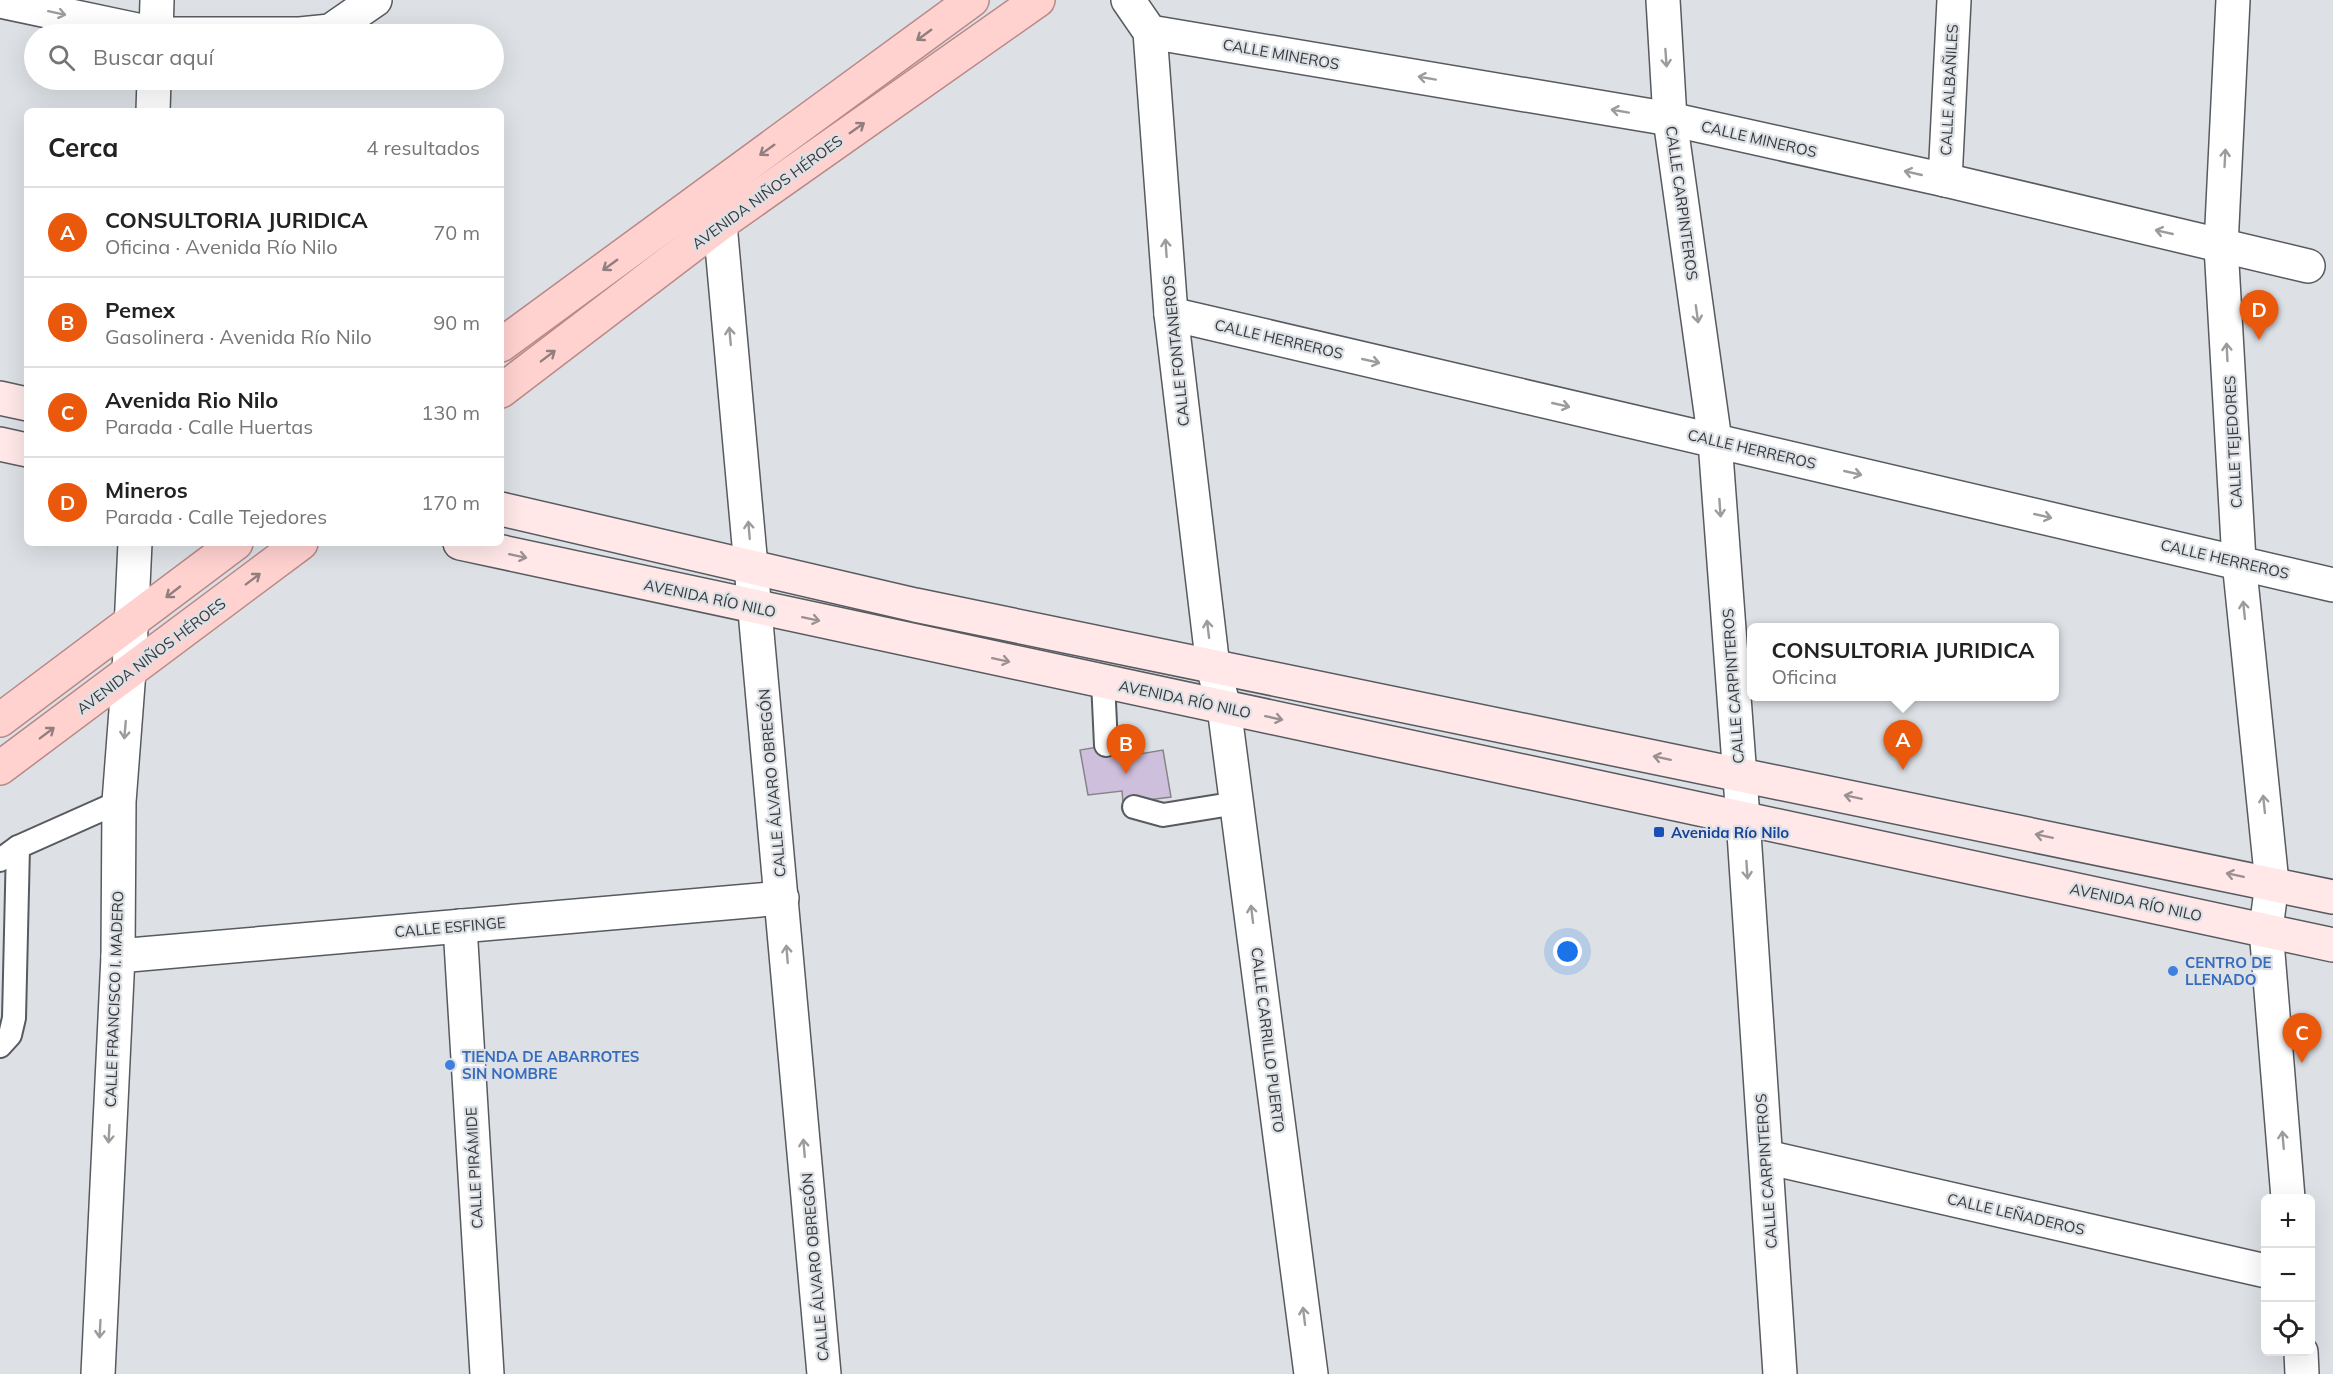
<!DOCTYPE html>
<html lang="es">
<head>
<meta charset="utf-8">
<style>
	body { margin:0; font-family:Mulish,sans-serif; background:#f6f6f6; color:#222 }
	.controls { position:absolute; right:18px; bottom:18px; display:grid; overflow:hidden; border-radius:9px; box-shadow:0 6px 24px #0002 }
	.controls button { width:54px; height:54px; display:grid; place-items:center; padding:0; border:0; border-bottom:2px solid #e0e0e0; background:#fff; color:#222; font:30px sans-serif }
	.you { position:absolute; left:1568px; top:952px; width:21px; height:21px; margin:-15px; border:4px solid #fff; border-radius:50%; background:#1a73e8; box-shadow:0 0 0 9px #1a73e833 }
	.badge { display:grid; place-items:center; width:39px; height:39px; border-radius:50%; background:#ea580c; color:#fff; font-size:20px; font-weight:700 }
	.pin { position:absolute; translate:-50% -50px; filter:drop-shadow(0 2px 3px #0008) }
	.pin::after { content:''; position:absolute; top:32px; width:21px; height:18px; background:inherit; clip-path:polygon(0 0,100% 0,50% 100%) }
	.popup { position:absolute; left:1747px; top:623px; width:312px; height:78px; box-sizing:border-box; display:grid; place-content:center; border-radius:9px; background:#fff; filter:drop-shadow(0 2px 4px #0005); font-size:20px; white-space:nowrap; color:#767676 }
	.popup b { font-size:22px; color:#222 }
	.popup::after { content:''; position:absolute; left:50%; top:100%; margin-left:-12px; border:12px solid transparent; border-top-color:#fff }
	.list { margin:0; padding:0; list-style:none }
	h2 { display:flex; justify-content:space-between; align-items:center; height:78px; margin:0; padding:0 24px; font-size:26px }
	h2 small { font-size:20px; font-weight:400; color:#767676 }
	.list li { display:grid; grid-template-columns:39px 1fr auto; gap:18px; align-items:center; box-sizing:border-box; height:90px; padding:0 24px; border-top:2px solid #e0e0e0 }
	.list b { display:block; font-size:22px; white-space:nowrap }
	.list p { margin:0; font-size:20px; white-space:nowrap; color:#767676 }
	.list em { font-size:20px; font-style:normal; color:#767676 }
	.icon { flex:none; width:33px; height:33px; fill:none; stroke:currentColor; stroke-width:2; stroke-linecap:round; stroke-linejoin:round }
	.map { position:relative; flex:none; width:2333px; height:1374px; overflow:hidden }
	.search { position:absolute; background:#fff; box-shadow:0 6px 24px #0002; left:24px; top:24px; width:480px; height:66px; display:flex; align-items:center; gap:15px; box-sizing:border-box; padding:0 21px; border-radius:33px; color:#767676; font-size:22px }
	.panel { position:absolute; background:#fff; box-shadow:0 6px 24px #0002; left:24px; top:108px; width:480px; height:438px; border-radius:9px }
	.map>svg:first-child { display:block }
</style>
</head>
<body>
<div class="map">
<svg width="2333" height="1374" viewBox="0 0 2333 1374">
	<rect width="100%" height="100%" fill="#dde1e6"/>
	<path fill="#cebfdc" stroke="#878489" stroke-width="1.5" d="M1126 742 1128 756 1163 750 1171 797 1123 803 1122 791 1088 795 1080 750Z"/>
	<g fill="none" stroke-linecap="round" stroke-linejoin="round">
		<g stroke="#575a5f" stroke-width="26">
			<g id="lane">
				<path d="M1103 681 1106 745"/>
				<path d="M1134 807 1163 815 1237 803"/>
				<path d="M0 860 18 847 119 802"/>
				<path d="M0 1046 10 1035 14 1018 18 847"/>
			</g>
		</g>
		<g stroke="#575a5f" stroke-width="36">
			<g id="street">
				<path d="M1128 0 1150 32 1171 314 1213 667 1224 707 1311 1374"/>
				<path d="M1663 0 1670 119 1715 441 1743 818 1780 1374"/>
				<path d="M2233 0 2221 246 2239 561 2272 883 2266 929 2288 1198"/>
				<path d="M0 1 156 34H300L330 31 375 0"/>
				<path d="M1150 32 1670 119 1945 180 2308 266"/>
				<path d="M156 34 157 0"/>
				<path d="M153 111 154 80"/>
				<path d="M1945 180 1954 0"/>
				<path d="M709 201 720 224 824 1374"/>
				<path d="M1171 314 2333 585"/>
				<path d="M460 926 487 1374"/>
				<path d="M118 956 782 898"/>
				<path d="M1766 1157 2266 1271"/>
				<path d="M2301 1352 2302 1374"/>
				<path d="M98 1374 118 956 119 802 129 671 135 543"/>
			</g>
		</g>
		<g stroke="#575a5f" stroke-width="36">
			<g id="secondary">
				<path d="M0 398 27 404"/>
				<path d="M0 444 27 450"/>
				<path d="M501 509 915 605 2333 897"/>
				<path d="M460 543 2333 945"/>
			</g>
		</g>
		<g stroke="#b98987" stroke-width="36">
			<g id="primary">
				<path d="M501 345 972 0"/>
				<path d="M501 391 720 224 1038 0"/>
				<path d="M0 720 236 543"/>
				<path d="M0 768 301 543"/>
			</g>
		</g>
		<use href="#lane" stroke="#fff" stroke-width="22"/>
		<use href="#street" stroke="#fff" stroke-width="33"/>
		<use href="#secondary" stroke="#ffe8e7" stroke-width="33"/>
		<use href="#primary" stroke="#ffd2d0" stroke-width="33"/>
	</g>
	<defs><path id="oneway-shaft" d="M-6 0H5M1.5-3L5.5 0L1.5 3" fill="none" stroke-width="1.6" stroke-linecap="round" stroke-linejoin="round" transform="scale(1.5)"/></defs>
	<g stroke="#9b9c9d">
		<use href="#oneway-shaft" transform="translate(57 13) rotate(12)"/>
		<use href="#oneway-shaft" transform="translate(1666 58) rotate(86)"/>
		<use href="#oneway-shaft" transform="translate(1427 78) rotate(-170)"/>
		<use href="#oneway-shaft" transform="translate(1620 111) rotate(-170)"/>
		<use href="#oneway-shaft" transform="translate(2225 158) rotate(-87)"/>
		<use href="#oneway-shaft" transform="translate(1913 173) rotate(-167)"/>
		<use href="#oneway-shaft" transform="translate(2164 232) rotate(-167)"/>
		<use href="#oneway-shaft" transform="translate(1166 248) rotate(-94)"/>
		<use href="#oneway-shaft" transform="translate(1697 314) rotate(82)"/>
		<use href="#oneway-shaft" transform="translate(730 336) rotate(-95)"/>
		<use href="#oneway-shaft" transform="translate(2227 352) rotate(-93)"/>
		<use href="#oneway-shaft" transform="translate(1371 361) rotate(13)"/>
		<use href="#oneway-shaft" transform="translate(1561 405) rotate(13)"/>
		<use href="#oneway-shaft" transform="translate(1853 473) rotate(13)"/>
		<use href="#oneway-shaft" transform="translate(1720 508) rotate(86)"/>
		<use href="#oneway-shaft" transform="translate(2043 516) rotate(13)"/>
		<use href="#oneway-shaft" transform="translate(749 530) rotate(-95)"/>
		<use href="#oneway-shaft" transform="translate(2244 610) rotate(-96)"/>
		<use href="#oneway-shaft" transform="translate(1208 629) rotate(-97)"/>
		<use href="#oneway-shaft" transform="translate(125 730) rotate(95)"/>
		<use href="#oneway-shaft" transform="translate(2264 804) rotate(-96)"/>
		<use href="#oneway-shaft" transform="translate(1747 870) rotate(86)"/>
		<use href="#oneway-shaft" transform="translate(1252 914) rotate(-97)"/>
		<use href="#oneway-shaft" transform="translate(787 954) rotate(-95)"/>
		<use href="#oneway-shaft" transform="translate(109 1134) rotate(93)"/>
		<use href="#oneway-shaft" transform="translate(2283 1140) rotate(-95)"/>
		<use href="#oneway-shaft" transform="translate(804 1148) rotate(-95)"/>
		<use href="#oneway-shaft" transform="translate(1304 1316) rotate(-97)"/>
		<use href="#oneway-shaft" transform="translate(100 1329) rotate(93)"/>
	</g>
	<g stroke="#917e7e">
		<use href="#oneway-shaft" transform="translate(924 35) rotate(144)"/>
		<use href="#oneway-shaft" transform="translate(857 128) rotate(-35)"/>
		<use href="#oneway-shaft" transform="translate(767 150) rotate(144)"/>
		<use href="#oneway-shaft" transform="translate(610 265) rotate(144)"/>
		<use href="#oneway-shaft" transform="translate(548 356) rotate(-37)"/>
		<use href="#oneway-shaft" transform="translate(253 579) rotate(-37)"/>
		<use href="#oneway-shaft" transform="translate(173 592) rotate(142)"/>
		<use href="#oneway-shaft" transform="translate(47 733) rotate(-37)"/>
	</g>
	<g stroke="#9b9091">
		<use href="#oneway-shaft" transform="translate(518 556) rotate(12)"/>
		<use href="#oneway-shaft" transform="translate(811 619) rotate(12)"/>
		<use href="#oneway-shaft" transform="translate(1001 660) rotate(12)"/>
		<use href="#oneway-shaft" transform="translate(1274 718) rotate(12)"/>
		<use href="#oneway-shaft" transform="translate(1662 758) rotate(-168)"/>
		<use href="#oneway-shaft" transform="translate(1853 797) rotate(-168)"/>
		<use href="#oneway-shaft" transform="translate(2044 836) rotate(-168)"/>
		<use href="#oneway-shaft" transform="translate(2235 875) rotate(-168)"/>
	</g>
	<rect fill="#1a4fb4" stroke="#dde1e6" stroke-width="2" x="1653" y="826" width="12" height="12" rx="3"/>
	<g fill="#3f7fe0" stroke="#dde1e6" stroke-width="2">
		<circle cx="2173" cy="971" r="6"/>
		<circle cx="450" cy="1065" r="6"/>
	</g>
	<g text-anchor="middle" dominant-baseline="central" stroke-width="4.5" stroke-linejoin="round" paint-order="stroke">
		<g font-size="15" fill="#37393b" stroke="#dde1e6">
			<text transform="translate(1281 54) rotate(10)">CALLE MINEROS</text>
			<text transform="translate(1949 90) rotate(-87)">CALLE ALBAÑILES</text>
			<text transform="translate(1759 139) rotate(13)">CALLE MINEROS</text>
			<text transform="translate(767 192) rotate(-36)">AVENIDA NIÑOS HÉROES</text>
			<text transform="translate(1682 203) rotate(82)">CALLE CARPINTEROS</text>
			<text transform="translate(1279 339) rotate(13)">CALLE HERREROS</text>
			<text transform="translate(1176 351) rotate(-96)">CALLE FONTANEROS</text>
			<text transform="translate(2233 442) rotate(-93)">CALLE TEJEDORES</text>
			<text transform="translate(1752 449) rotate(13)">CALLE HERREROS</text>
			<text transform="translate(2225 559) rotate(13)">CALLE HERREROS</text>
			<text transform="translate(710 598) rotate(12)">AVENIDA RÍO NILO</text>
			<text transform="translate(151 656) rotate(-37)">AVENIDA NIÑOS HÉROES</text>
			<text transform="translate(1733 686) rotate(-94)">CALLE CARPINTEROS</text>
			<text transform="translate(1185 699) rotate(12)">AVENIDA RÍO NILO</text>
			<text transform="translate(772 783) rotate(-95)">CALLE ÁLVARO OBREGÓN</text>
			<text transform="translate(2136 902) rotate(12)">AVENIDA RÍO NILO</text>
			<text transform="translate(450 927) rotate(-5)">CALLE ESFINGE</text>
			<text transform="translate(114 999) rotate(-88)">CALLE FRANCISCO I. MADERO</text>
			<text transform="translate(1268 1040) rotate(83)">CALLE CARRILLO PUERTO</text>
			<text transform="translate(474 1168) rotate(-93)">CALLE PIRÁMIDE</text>
			<text transform="translate(1766 1171) rotate(-94)">CALLE CARPINTEROS</text>
			<text transform="translate(2016 1214) rotate(13)">CALLE LEÑADEROS</text>
			<text transform="translate(815 1267) rotate(-95)">CALLE ÁLVARO OBREGÓN</text>
		</g>
		<g font-size="15" font-weight="bold" fill="#164399" stroke="#dde1e6" text-anchor="start">
			<text x="1671" y="832">Avenida Río Nilo</text>
		</g>
		<g font-size="15" font-weight="bold" fill="#366cbe" stroke="#dde1e6" text-anchor="start">
			<text x="2185" y="962">CENTRO DE<tspan x="2185" dy="17">LLENADO</tspan></text>
			<text x="462" y="1056">TIENDA DE ABARROTES<tspan x="462" dy="17">SIN NOMBRE</tspan></text>
		</g>
	</g>
</svg>
<div class="controls">
<button>+</button>
<button>−</button>
<button><svg class="icon" aria-label="locate" viewBox="0 0 24 24"><circle cx="12" cy="12" r="6"/><path d="M12 2v4M12 18v4M2 12h4M18 12h4"/></svg></button>
</div>
<div class="you"></div>
<div class="pin badge" style="left:1903px;top:770px">A</div>
<div class="popup"><b>CONSULTORIA JURIDICA</b>Oficina</div>
<div class="pin badge" style="left:1126px;top:774px">B</div>
<div class="pin badge" style="left:2302px;top:1063px">C</div>
<div class="pin badge" style="left:2259px;top:340px">D</div>
<div class="search"><svg class="icon" aria-label="search" viewBox="0 0 24 24"><circle cx="10" cy="10" r="6"/><path d="M15 15l6 6"/></svg>Buscar aquí</div>
<section class="panel">
<h2>Cerca<small>4 resultados</small></h2>
<ul class="list">
<li><span class="badge">A</span><div><b>CONSULTORIA JURIDICA</b><p>Oficina · Avenida Río Nilo</p></div><em>70 m</em></li>
<li><span class="badge">B</span><div><b>Pemex</b><p>Gasolinera · Avenida Río Nilo</p></div><em>90 m</em></li>
<li><span class="badge">C</span><div><b>Avenida Rio Nilo</b><p>Parada · Calle Huertas</p></div><em>130 m</em></li>
<li><span class="badge">D</span><div><b>Mineros</b><p>Parada · Calle Tejedores</p></div><em>170 m</em></li>
</ul>
</section>
</div>
</body>
</html>
